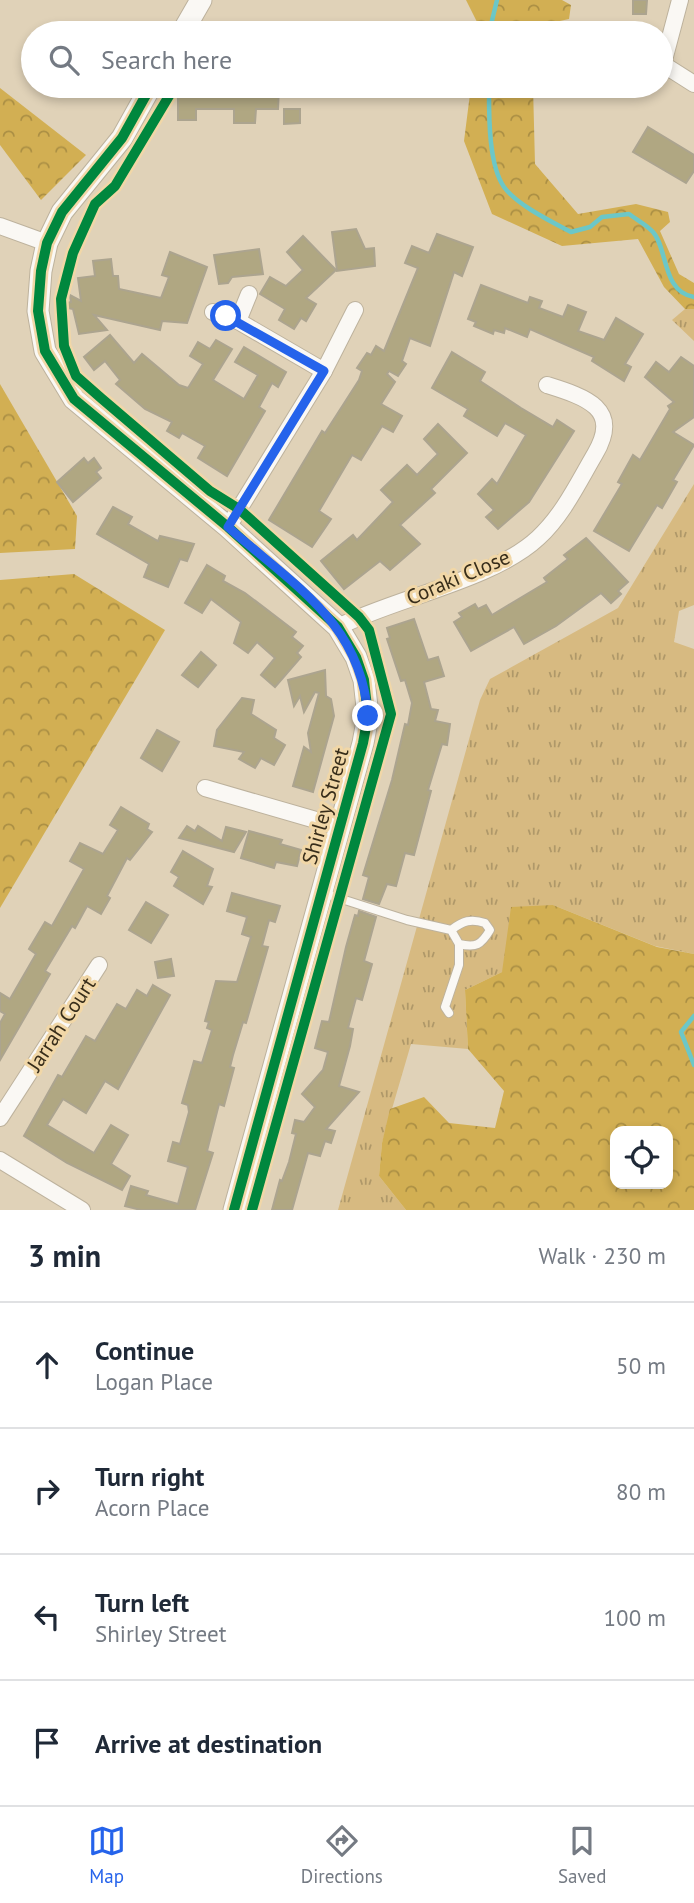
<!DOCTYPE html>
<html lang="en">
<head>
<meta charset="utf-8">
<style>
	body { margin:0; font-family:"PT Sans",sans-serif; background:#f6f6f7; color:#1f2937 }
	.controls { position:absolute; right:21px; bottom:21px; display:grid; overflow:hidden; border-radius:14px; box-shadow:0 4px 10px #0003 }
	.controls button { width:63px; height:63px; display:grid; place-items:center; padding:0; border:0; border-bottom:2px solid #e0e1e3; background:#fff; color:#1f2937; font:35px sans-serif }
	.stop { position:absolute; width:21px; height:21px; margin:-16px; border:5px solid #2563eb; border-radius:50%; background:#fff }
	.stop.end { background:#2563eb; border-color:#fff; box-shadow:0 2px 7px #0008 }
	.list { margin:0; padding:0; list-style:none }
	h2 { display:flex; justify-content:space-between; align-items:center; height:91px; margin:0; padding:0 28px; font-size:30px }
	h2 small { font-size:23px; font-weight:400; color:#747a83 }
	.list li { display:grid; grid-template-columns:46px 1fr auto; gap:21px; align-items:center; box-sizing:border-box; height:126px; padding:0 28px; border-top:2px solid #e0e1e3 }
	.list b { display:block; font-size:26px; white-space:nowrap }
	.list p { margin:0; font-size:23px; white-space:nowrap; color:#747a83 }
	.list em { font-size:23px; font-style:normal; color:#747a83 }
	.icon { flex:none; width:38px; height:38px; fill:none; stroke:currentColor; stroke-width:2; stroke-linecap:round; stroke-linejoin:round }
	.map { position:relative; flex:none; width:694px; height:1210px; overflow:hidden }
	.search { position:absolute; background:#fff; box-shadow:0 4px 10px #0003; left:21px; right:21px; top:21px; height:77px; display:flex; align-items:center; gap:18px; box-sizing:border-box; padding:0 24px; border-radius:38px; color:#747a83; font-size:26px }
	.sheet { height:595px; background:#fff }
	nav { display:flex; justify-content:space-around; align-items:center; box-sizing:border-box; height:98px; border-top:2px solid #e0e1e3; background:#fff; font-size:19px; color:#747a83 }
	nav a { display:grid; justify-items:center; gap:4px }
	nav .on { color:#2563eb }
	.map>svg:first-child { display:block }
</style>
</head>
<body>
<div class="map">
<svg width="694" height="1210" viewBox="0 0 694 1210">
	<defs>
		<pattern id="grass-tufts" width="24" height="20" patternUnits="userSpaceOnUse" patternTransform="scale(1.75)"><rect width="24" height="20" fill="#d7ba81"/><path d="M3 7l-1-3M5 7V3M7 7l1-3M15 17l-1-3M17 17v-4M19 17l1-3" fill="none" stroke="#af9869"/></pattern>
		<pattern id="forest-crowns" width="20" height="18" patternUnits="userSpaceOnUse" patternTransform="scale(1.75)"><rect width="20" height="18" fill="#d2af53"/><path d="M2 6a3 3 0 1 1 6 0M12 15a3 3 0 1 1 6 0" fill="none" stroke="#ab8f44"/></pattern>
	</defs>
	<rect width="100%" height="100%" fill="#e0d2b8"/>
	<g fill="url(#grass-tufts)">
		<path d="M685 309H694V341L672 320Z"/>
		<path d="M694 484V605L679 611 674 642 694 649V954L655 946 553 905 502 972 465 990 468 1049 411 1044 382 1143 379 1176 406 1210H338L480 700 490 679 618 608Z"/>
	</g>
	<g fill="url(#forest-crowns)" fill-rule="evenodd">
		<path d="M466 0H562L571 5 569 19 532 27 531 33H478L479 26Z"/>
		<path d="M471 86H533L535 164 578 214 636 204 668 212 670 222 660 231 679 274 694 283V309H685L664 287 638 239 562 246 492 214 464 141Z"/>
		<path d="M0 88 86 155 41 200 0 145Z"/>
		<path d="M0 384 77 516 75 549 0 553Z"/>
		<path d="M74 574 165 630 0 908V580Z"/>
		<path d="M553 905 657 947 694 954V1210H406L379 1176 382 1143 390 1109 424 1097 449 1123 495 1128 504 1091 468 1049 465 990 502 972 511 907ZM615 1131H668V1184H615Z"/>
	</g>
	<g fill="none" stroke-linecap="round" stroke-linejoin="round">
		<g stroke="#6cc7c7" stroke-width="4.5">
			<path d="M489 33 497 0"/>
			<path d="M489 86C489 113 488 164 504 187 517 205 552 222 571 232L590 227 602 217 629 214C637 220 647 225 653 232 668 249 662 292 694 297"/>
			<path d="M694 1016 681 1032 694 1065"/>
		</g>
	</g>
	<g fill="#b0a782" stroke="#aca48f" stroke-width="2">
		<path d="M633 0H647L646 14H633Z"/>
		<path d="M205 86H277L279 88 278 109H256L255 123H234V109H196V120H178V94L205 93Z"/>
		<path d="M284 109H300V123L284 124Z"/>
		<path d="M648 127 694 155V171L686 183 633 152Z"/>
		<path d="M356 229 365 249 374 248 375 266 337 271 332 232Z"/>
		<path d="M437 234 473 247 462 276 454 272 430 346 410 338 402 361 406 364 398 376 389 371 387 374 395 382 381 404 402 416 393 432 382 426 361 460 352 455 319 511 331 519 312 547 269 520 322 431 325 433 359 380 362 371 357 368 367 353 371 355 376 346 384 351 418 268 405 263 412 246 429 253Z"/>
		<path d="M303 236 336 270 306 298 316 304 306 321 301 318 294 329 279 320 285 309 260 294 270 277 286 286 303 270 287 252Z"/>
		<path d="M259 249 263 274 232 277 228 283 219 284 214 255Z"/>
		<path d="M170 252 207 267 187 323 162 321 160 330 94 315 107 330 79 334 73 309 57 306 71 302 70 295 81 301 78 278 95 276 93 261 111 259 113 276H118L119 289 161 298 169 277 162 275Z"/>
		<path d="M481 285 528 303 530 297 542 301 539 308 563 317 568 305 586 312 578 331 604 340 616 318 643 334 625 364 631 367 624 381 592 361 594 357 530 329 527 337 505 328 504 333 494 330 493 334 474 326 476 322 468 319Z"/>
		<path d="M110 335 134 363 142 354 179 385 188 388 203 364 190 356 198 342 210 349 216 340 232 349 213 380 244 399 258 375 235 362 244 347 286 372 278 387 272 383 259 407 265 411 227 476 198 458 205 446 182 433 179 438 167 431 172 422 145 409 116 384 120 380 105 361 94 370 84 357Z"/>
		<path d="M452 352 485 372 480 381 521 408 553 427 557 420 574 431 529 502 498 529 486 517 494 510 478 494 492 479 497 484 526 435 505 423 497 436 464 416 468 409 432 388Z"/>
		<path d="M681 357 694 366V417L673 432 694 445 673 480 677 482 662 508 657 505 629 551 594 531 622 484 618 482 633 455 640 460 670 409 668 406 674 402 645 377 656 362 669 372Z"/>
		<path d="M438 424 467 453 431 489 435 493 400 525 420 544 390 570 380 561 344 589 321 561 353 535 357 540 393 502 381 490 407 465 417 475 438 454 424 439Z"/>
		<path d="M84 458 88 463 94 458 101 468 96 472 101 478 73 502 57 482Z"/>
		<path d="M113 507 132 517 128 524 158 541 160 536 194 544 187 561 180 559 168 587 144 577 149 564 97 534Z"/>
		<path d="M586 538 628 582 618 591 621 594 611 603 601 593 556 626 524 644 514 627 471 651 454 622 462 617 459 613 475 604 478 609 486 605 492 615 547 582 544 578 568 559 564 555Z"/>
		<path d="M207 565 225 576 223 581 245 593 296 632 292 637 303 646 297 653 301 657 275 687 261 675 275 658 257 642 248 653 234 643 241 622 211 599 202 613 185 603Z"/>
		<path d="M414 619 428 660 438 657 444 676 424 682 431 709 438 710 435 721 450 724 447 745 442 744 428 790 431 791 414 855 405 853 396 886 387 884 379 904 363 899 369 877 363 875 392 780 405 724 408 725 412 703 405 680 401 681 387 639 390 638 387 628Z"/>
		<path d="M201 652 216 665 198 687 182 675Z"/>
		<path d="M325 670 326 696 331 699 334 716 313 792 293 786 304 747 311 752 308 733 319 693 315 692 304 712 300 696 294 706 288 680Z"/>
		<path d="M242 698 254 700 251 714 276 730 274 738 285 745 274 765 261 758 255 768 239 759 244 752 214 746 217 730Z"/>
		<path d="M157 730 179 742 162 771 141 758Z"/>
		<path d="M121 807 149 824 147 829 152 832 130 860 127 858 107 896 110 898 101 914 87 906 75 928 72 926 45 971 50 974 0 1060V1023L5 1014 0 1011V993L10 999 36 954 29 949 45 922 52 926 84 869 70 861 80 843 103 854 118 830 110 825Z"/>
		<path d="M187 826 195 831 198 826 222 841 226 827 246 832 234 852 179 838Z"/>
		<path d="M249 831 282 840 280 844 301 850 297 866 276 862 274 868 241 858Z"/>
		<path d="M183 851 213 869 207 886 212 887 203 904 174 886 179 877 171 872Z"/>
		<path d="M232 893 280 906 275 922 269 920 262 946 268 947 246 1023 243 1022 233 1055 230 1067 234 1068 224 1106 219 1104 207 1151 213 1153 195 1210H141L125 1206 131 1186 148 1191 146 1195 178 1204 188 1167 168 1161 173 1142 180 1144 189 1112 188 1105 182 1103 194 1061 202 1063 212 1030 207 1028 209 1022 205 1021 216 981 237 982 251 937 242 934 247 917 227 911Z"/>
		<path d="M146 902 168 915 151 943 129 930Z"/>
		<path d="M359 911 376 917 364 961 372 964 362 1000 356 998 348 1028 353 1029 350 1046 339 1086 359 1092 326 1129 335 1131 331 1143 325 1141 320 1156 308 1153 292 1210H272L280 1180 282 1181 289 1162 296 1134 292 1133 295 1120 304 1122 315 1107 302 1094 323 1070 328 1052 315 1048 322 1021 329 1022 346 947 355 915 358 916Z"/>
		<path d="M171 959 174 976 158 978 155 962Z"/>
		<path d="M153 985 170 995 118 1089 105 1081 86 1113 63 1099 47 1125 94 1153 111 1125 128 1135 111 1164 130 1176 122 1190 67 1163 24 1136 58 1075 62 1077 86 1036 95 1041 117 1004 126 1009 137 990 147 996Z"/>
	</g>
	<g fill="none" stroke-linecap="round" stroke-linejoin="round">
		<g stroke="#bdb29d" stroke-width="10">
			<g id="lane">
				<path d="M323 893 407 920 451 930C463 921 471 918 485 923L490 930C481 945 476 948 459 944L451 930"/>
				<path d="M449 1013 445 1007 459 965V944"/>
			</g>
		</g>
		<g stroke="#bdb29d" stroke-width="18">
			<g id="street">
				<path d="M661 63 694 84"/>
				<path d="M663 64 680 0"/>
				<path d="M0 226 47 243"/>
				<path d="M213 312 238 321 324 371"/>
				<path d="M238 321 249 294"/>
				<path d="M228 527 324 371 355 310"/>
				<path d="M338 627C395 598 493 580 538 538 563 515 578 483 595 454 622 408 585 397 547 385"/>
				<path d="M205 788 340 827"/>
				<path d="M0 1118 99 965"/>
				<path d="M0 1160 82 1210"/>
			</g>
		</g>
		<g stroke="#bdb29d" stroke-width="23">
			<g id="secondary">
				<path d="M182 33 201 0"/>
				<path d="M151 86 122 138 62 212 47 243 41 271 38 311 45 351 74 399 228 527 338 627 356 657 364 680 368 716 363 743 234 1210"/>
			</g>
		</g>
		<use href="#lane" stroke="#faf8f4" stroke-width="8"/>
		<use href="#street" stroke="#faf8f4" stroke-width="16"/>
		<use href="#secondary" stroke="#faf8f4" stroke-width="21"/>
		<g stroke="#f1d7a7" stroke-width="15">
			<g id="cycleway">
				<path d="M151 86 122 138 62 212 47 243 41 271 38 311 45 351 74 399 228 527 338 627 356 657 364 680 368 716 363 743 234 1210"/>
				<path d="M175 86 115 186 95 204 73 253 61 299 64 346 76 376 101 398 210 491 239 509 359 617 369 630 391 714 252 1210"/>
			</g>
		</g>
		<use href="#cycleway" stroke="#00873e" stroke-width="10"/>
	</g>
	<g fill="none" stroke-linecap="round" stroke-linejoin="round">
		<path stroke="#2563eb" stroke-width="9" d="M226 316 324 371 228 527C293 585 361 622 368 716"/>
	</g>
	<g text-anchor="middle" dominant-baseline="central" stroke-width="6" stroke-linejoin="round" paint-order="stroke">
		<g font-size="21" fill="#372d1a" stroke="#f1d7a7">
			<text transform="translate(458 577) rotate(-23)">Coraki Close</text>
			<text transform="translate(325 806) rotate(-74)">Shirley Street</text>
			<text transform="translate(61 1024) rotate(-57)">Jarrah Court</text>
		</g>
	</g>
</svg>
<div class="controls">
<button><svg class="icon" aria-label="locate" viewBox="0 0 24 24"><circle cx="12" cy="12" r="6"/><path d="M12 2v4M12 18v4M2 12h4M18 12h4"/></svg></button>
</div>
<div class="stop" style="left:226px;top:316px"></div>
<div class="stop end" style="left:368px;top:716px"></div>
<div class="search"><svg class="icon" aria-label="search" viewBox="0 0 24 24"><circle cx="10" cy="10" r="6"/><path d="M15 15l6 6"/></svg>Search here</div>
</div>
<section class="sheet">
<h2>3 min<small>Walk · 230 m</small></h2>
<ul class="list">
<li><svg class="icon" aria-label="ahead" viewBox="0 0 24 24"><path d="M12 20V5M6 11l6-6 6 6"/></svg><div><b>Continue</b><p>Logan Place</p></div><em>50 m</em></li>
<li><svg class="icon" aria-label="right" viewBox="0 0 24 24"><path d="M7 20v-9h11M14 6l5 5-5 5"/></svg><div><b>Turn right</b><p>Acorn Place</p></div><em>80 m</em></li>
<li><svg class="icon" aria-label="left" viewBox="0 0 24 24"><path d="M17 20v-9H6M10 6l-5 5 5 5"/></svg><div><b>Turn left</b><p>Shirley Street</p></div><em>100 m</em></li>
<li><svg class="icon" aria-label="arrive" viewBox="0 0 24 24"><path d="M6 21V4h12l-3 4 3 4H6"/></svg><div><b>Arrive at destination</b></div></li>
</ul>
</section>
<nav>
<a class="on"><svg class="icon" aria-label="map" viewBox="0 0 24 24"><path d="M3 6l6-2 6 2 6-2v14l-6 2-6-2-6 2zM9 4v14M15 6v14"/></svg>Map</a>
<a><svg class="icon" aria-label="directions" viewBox="0 0 24 24"><path d="M12 3l9 9-9 9-9-9zM9 14v-3h6M13 9l2 2-2 2"/></svg>Directions</a>
<a><svg class="icon" aria-label="saved" viewBox="0 0 24 24"><path d="M7 4h10v16l-5-4-5 4z"/></svg>Saved</a>
</nav>
</body>
</html>
